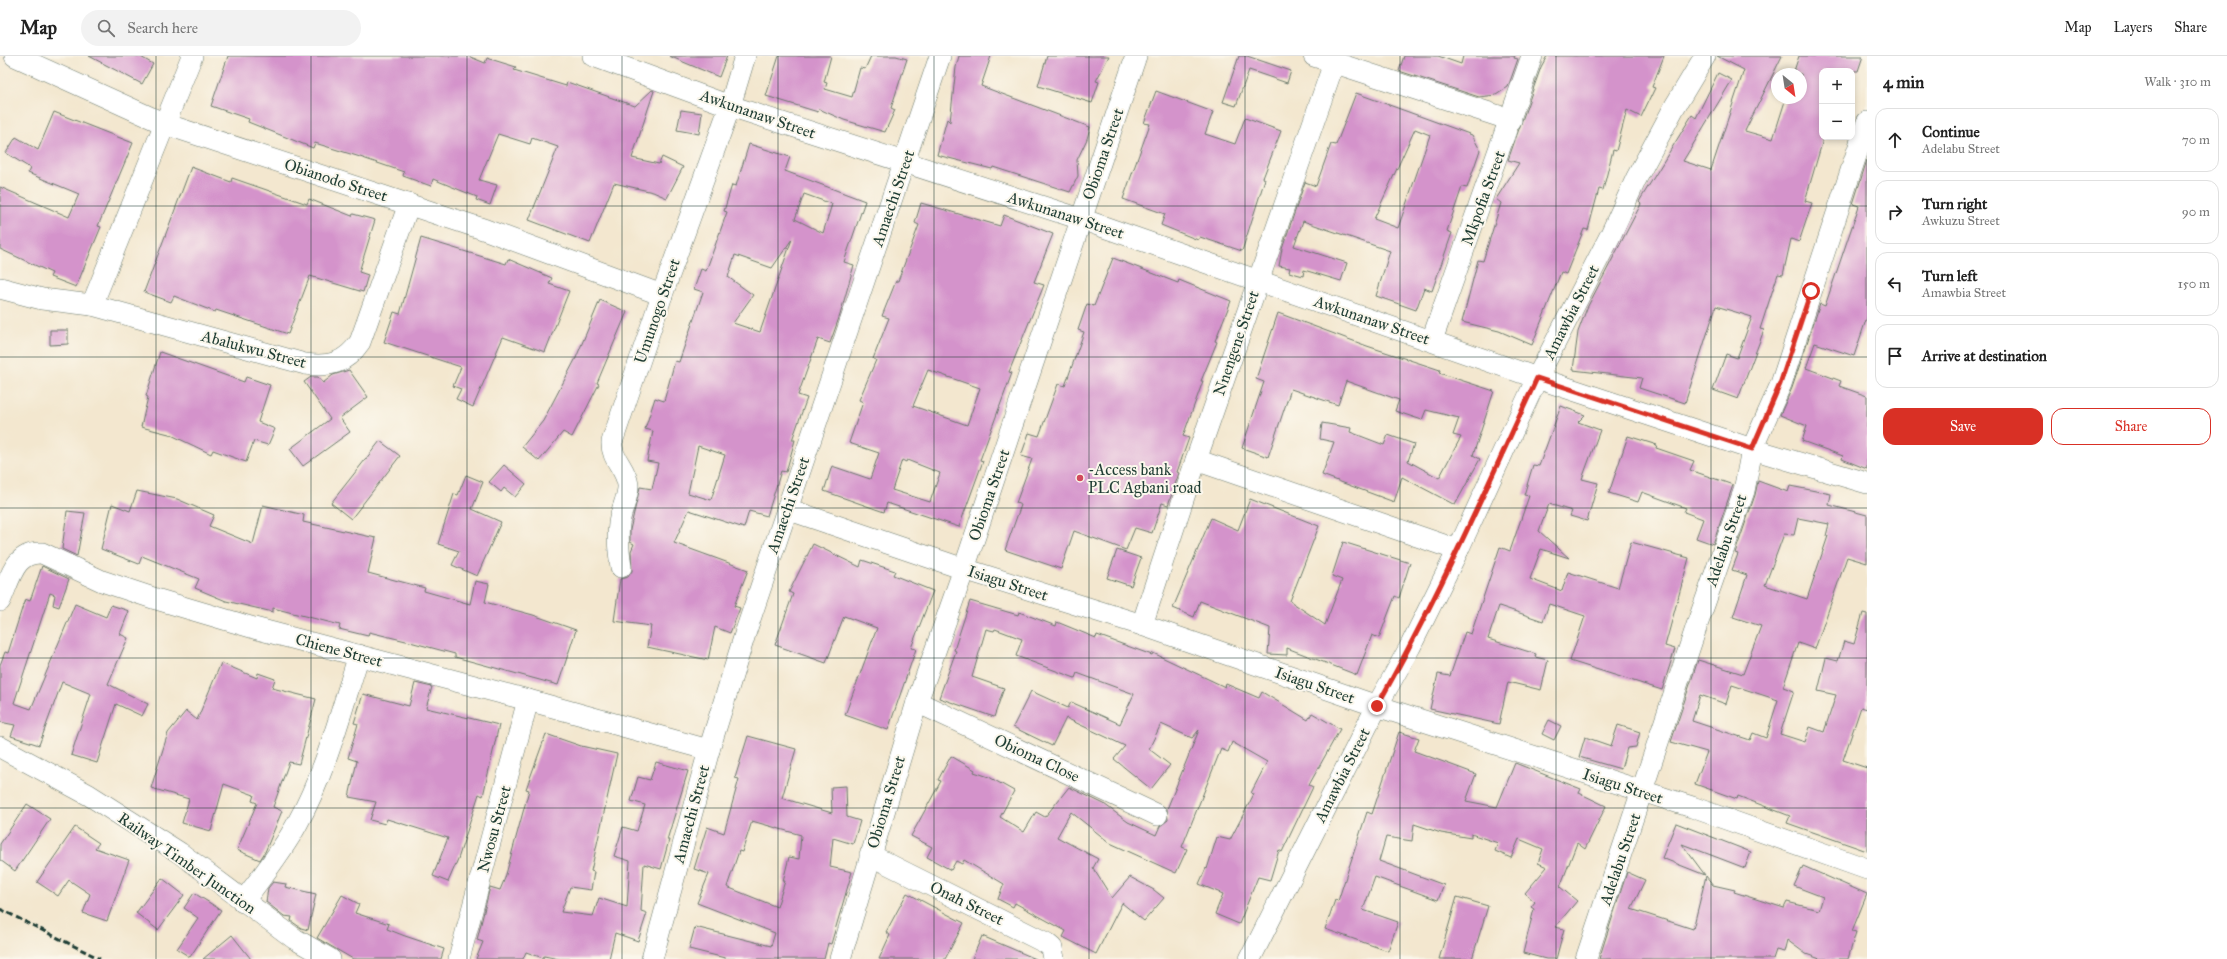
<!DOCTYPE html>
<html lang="en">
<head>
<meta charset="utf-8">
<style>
	body { margin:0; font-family:"IM FELL Great Primer",serif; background:#f2f2f2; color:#222 }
	.controls { position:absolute; right:12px; top:12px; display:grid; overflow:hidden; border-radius:8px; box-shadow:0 2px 6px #0003 }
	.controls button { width:36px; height:36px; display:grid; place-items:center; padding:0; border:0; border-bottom:1px solid #e0e0e0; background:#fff; color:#222; font:20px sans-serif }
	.compass { position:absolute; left:1771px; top:12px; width:36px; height:36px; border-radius:50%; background:#fff; box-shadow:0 2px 6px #0003; rotate:150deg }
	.stop { position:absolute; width:12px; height:12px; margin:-9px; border:3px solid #d93025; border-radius:50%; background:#fff }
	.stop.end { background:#d93025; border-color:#fff; box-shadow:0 1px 4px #0008 }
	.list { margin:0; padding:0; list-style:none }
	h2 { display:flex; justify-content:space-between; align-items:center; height:52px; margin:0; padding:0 16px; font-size:17px }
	h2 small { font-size:13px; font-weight:400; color:#767676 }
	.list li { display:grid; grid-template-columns:26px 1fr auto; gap:12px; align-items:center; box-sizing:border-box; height:64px; margin:0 8px 8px; padding:0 8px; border:1px solid #e0e0e0; border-radius:12px }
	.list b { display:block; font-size:15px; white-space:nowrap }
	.list p { margin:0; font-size:13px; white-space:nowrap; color:#767676 }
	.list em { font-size:13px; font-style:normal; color:#767676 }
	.actions { display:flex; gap:8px; padding:12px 16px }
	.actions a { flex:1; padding:9px 0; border:1px solid #d93025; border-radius:12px; text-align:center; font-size:14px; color:#d93025 }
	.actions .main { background:#d93025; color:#fff }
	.icon { flex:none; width:22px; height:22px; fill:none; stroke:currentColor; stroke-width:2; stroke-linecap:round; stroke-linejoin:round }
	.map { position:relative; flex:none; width:1867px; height:903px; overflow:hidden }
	header { display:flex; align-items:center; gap:24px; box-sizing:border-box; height:56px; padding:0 20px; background:#fff; border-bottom:1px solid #e0e0e0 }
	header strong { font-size:19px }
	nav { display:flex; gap:22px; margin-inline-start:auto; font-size:14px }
	.search { width:280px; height:36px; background:#f2f2f2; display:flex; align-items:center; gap:10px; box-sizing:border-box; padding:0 14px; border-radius:22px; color:#767676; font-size:15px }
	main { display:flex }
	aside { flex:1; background:#fff }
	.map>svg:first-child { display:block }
</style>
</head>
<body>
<header>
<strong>Map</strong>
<div class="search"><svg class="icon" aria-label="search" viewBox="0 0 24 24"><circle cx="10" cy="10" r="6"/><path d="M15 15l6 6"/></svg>Search here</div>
<nav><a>Map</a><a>Layers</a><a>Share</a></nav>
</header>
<main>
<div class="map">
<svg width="1867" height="903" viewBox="0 0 1867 903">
	<rect width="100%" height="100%" fill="#fbf7ec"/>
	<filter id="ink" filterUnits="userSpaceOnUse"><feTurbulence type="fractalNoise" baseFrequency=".025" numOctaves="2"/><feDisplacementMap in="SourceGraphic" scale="8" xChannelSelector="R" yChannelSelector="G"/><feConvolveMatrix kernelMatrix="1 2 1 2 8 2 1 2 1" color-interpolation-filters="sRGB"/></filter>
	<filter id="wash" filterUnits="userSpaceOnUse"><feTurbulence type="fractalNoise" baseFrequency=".012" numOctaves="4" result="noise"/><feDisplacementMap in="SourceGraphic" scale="16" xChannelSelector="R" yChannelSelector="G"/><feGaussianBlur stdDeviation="0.9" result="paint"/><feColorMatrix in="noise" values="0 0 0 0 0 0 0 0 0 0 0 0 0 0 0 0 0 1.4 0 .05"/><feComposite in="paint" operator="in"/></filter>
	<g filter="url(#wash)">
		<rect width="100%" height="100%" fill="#f3e7cf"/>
		<g id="blocks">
			<g fill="#d493cb" fill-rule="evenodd">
				<path d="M89 0H139L153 8 142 28Z"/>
				<path d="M228 0H468L485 7 487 2 516 11 514 14 566 30 567 26 635 50 652 34 654 35 632 102 659 108 662 101 683 111 667 142 653 136 614 127 590 187 529 164 558 91 532 82 530 88 498 78 479 124 497 129 490 149 476 144 477 141 433 123 431 130 403 120 404 116 357 100 315 87 313 92 248 66 249 63 211 50Z"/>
				<path d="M669 0H727L719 21Z"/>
				<path d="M779 0H831L824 26 827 27 825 33 852 41 860 12 865 13 871 0H896L907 3 891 52 895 54 885 76 844 64 819 53 818 56 766 40Z"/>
				<path d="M959 0H991L981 30 1090 71 1087 83 1077 104 1078 120 1070 136 993 111 992 113 937 99 947 63 950 66 956 11Z"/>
				<path d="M1047 0H1109L1096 25 1099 26 1092 47 1038 30Z"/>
				<path d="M1239 0H1247L1291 15 1287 27 1249 14 1236 50 1223 46Z"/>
				<path d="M1404 0H1438L1461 8 1463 0H1515L1514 2 1518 3 1508 31 1496 39 1479 41 1399 15Z"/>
				<path d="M1547 0H1664L1652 31 1655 32 1641 61 1627 54 1616 95 1613 94 1603 134 1599 133 1588 174 1584 173 1566 218 1561 216 1532 289 1499 275 1462 266 1478 204 1483 205 1501 147 1496 143 1519 107 1508 104 1541 11Z"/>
				<path d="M1717 0H1782L1745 75 1773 83 1786 42H1801V18H1793L1799 0H1863L1858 15H1822V87L1805 145 1812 147 1799 186 1791 183 1783 219 1778 218 1760 273 1764 274 1738 343 1713 334 1726 298 1737 302 1752 261 1716 250 1685 347 1639 332 1642 322 1573 314 1578 276 1587 252 1641 148 1639 146 1640 144 1692 59 1696 62 1718 17 1732 24 1683 105 1711 114 1744 14Z"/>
				<path d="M1156 35 1213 56 1205 78 1235 88 1245 62 1281 75 1263 122 1265 123 1242 195 1200 181 1198 184 1161 169 1165 158 1123 143 1150 68 1144 67Z"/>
				<path d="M1356 37 1472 79 1480 94 1467 132 1462 131 1447 175 1452 177 1432 235 1424 232 1416 254 1376 240 1390 195 1303 165 1294 190 1347 207 1341 225 1304 214 1303 220 1289 216 1290 212 1279 210 1282 193 1305 126 1316 130 1331 88 1336 89ZM1415 73 1430 79 1398 172 1374 163Z"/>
				<path d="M681 54 702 57 699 78 677 74Z"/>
				<path d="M54 56 133 87 98 170 101 171 76 231 50 221 52 217 0 193V131L69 161 79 138 28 117 30 112 6 97 16 81 38 94Z"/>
				<path d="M749 88 790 101 785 115 865 145 844 206 854 209 840 259 830 287 818 283 798 339 807 342 792 384H795L786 416 781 415 767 460 749 455 744 472 689 454 674 487 748 514 734 550 740 552 730 577 715 571 708 604 647 591 651 570 614 565 620 523 628 521 632 515 631 495 634 488 630 486V474L640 431 652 433 658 407 647 405 653 375 645 373 655 342 664 345 675 305 679 306 703 236 694 233 701 213 706 215 727 156 724 155 732 129 736 130ZM804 138 832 148 823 177 795 163ZM792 183 760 276 733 267 753 239 728 221 735 199 772 212ZM698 390 725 399 711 444 688 437Z"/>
				<path d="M1867 104V261L1854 300 1815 287 1806 312 1841 325 1839 330 1867 340V413L1842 403 1843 400 1802 385 1807 370 1780 359 1792 332 1820 248 1825 250 1859 150 1853 148Z"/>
				<path d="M191 111 231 126 232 122 307 148 309 143 352 160 353 158 375 164 359 216 368 219 363 236 310 220 288 278 216 254 215 256 174 240 171 246 144 236Z"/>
				<path d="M921 147 1000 170 1004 159 1053 178 1034 226 1044 229 1009 316 1012 317 980 404 983 405 959 471 887 447 884 456 824 435 832 410 870 423 879 397 849 387 863 346 859 344 876 304 873 303 889 262 882 260 896 225H898L919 169 915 167ZM928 314 980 332 967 369 913 350ZM902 404 906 406 907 404 940 417 930 446 892 434Z"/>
				<path d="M421 182 506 208 508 203 552 222 549 228 569 235 545 296 503 281 473 351 456 343 461 333 453 330 461 311 384 286 394 256 400 258Z"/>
				<path d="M1113 202 1178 227 1179 224 1231 245 1215 285 1217 286 1201 325H1203L1183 380 1189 382 1177 416 1179 417 1168 449 1162 447 1152 477 1135 472 1126 494 1074 475 1061 513 1005 494 1021 449 1016 447 1032 403 1021 400 1029 377 1039 380 1058 328 1065 330 1084 276 1078 274 1087 248 1094 250Z"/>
				<path d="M600 244 627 256 597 327 599 328 572 381 563 376 539 405 522 391 543 365 576 302Z"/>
				<path d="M1278 257 1367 290 1440 314 1439 317 1494 335 1473 399 1480 403 1455 449 1402 421 1394 446 1322 419 1334 386 1320 383 1322 367 1351 372 1350 376 1384 389 1388 379 1414 388 1408 405 1439 422 1461 381 1453 379 1459 362 1426 354 1422 364 1395 355 1399 344 1346 325 1338 349 1291 333 1268 401 1242 392 1264 326 1256 323Z"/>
				<path d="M50 274H68V288L50 289Z"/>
				<path d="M160 296 244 326 246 321 270 329 258 366 275 373 268 389 254 385 246 406 213 394 211 398 169 378 141 371 148 341 146 340Z"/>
				<path d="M349 314 368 341 340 362 350 376 303 410 290 393 330 363 304 326 311 321H318L323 327 333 319Z"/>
				<path d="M1561 350 1585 359 1578 366 1600 374 1582 423 1598 427 1587 465 1570 460 1572 455 1549 448 1539 475 1569 502 1541 493 1530 523 1562 535 1568 516 1618 532 1631 486 1689 502 1665 590 1675 593 1662 634 1570 605 1585 560 1549 548 1543 565 1499 550 1488 583 1536 598 1535 601 1548 604 1541 634 1508 626 1499 668 1430 653 1438 618 1450 620 1465 576 1471 578 1500 491 1510 495 1529 440 1524 439 1533 409 1539 410Z"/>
				<path d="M1628 380 1657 389 1656 392 1694 405 1690 414 1733 429 1713 488 1696 482 1703 463 1684 456 1686 452 1642 436 1638 446 1609 437Z"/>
				<path d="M380 385 400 400 351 463 331 447Z"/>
				<path d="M504 409 526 428 515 441 504 432 501 436 489 426Z"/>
				<path d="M466 419 483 426 472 453 501 466 477 520 452 509 459 495 438 488 454 438 458 439Z"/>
				<path d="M1758 425 1788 436 1790 430 1831 438 1829 449 1867 459V507L1847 501 1815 593 1798 587 1783 631 1794 635 1780 678 1805 686 1810 671 1824 676 1836 639 1818 635 1826 602 1838 605 1844 585 1854 588 1863 557 1867 558V653L1861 651 1843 704 1867 712V795L1787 767 1790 760 1738 740 1737 743 1695 728 1707 696 1671 686 1698 604 1743 618 1761 570 1733 561 1747 519 1732 514 1738 498 1735 497 1755 439ZM1798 462 1829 468 1826 480H1828L1807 543 1765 529 1784 478 1794 479ZM1732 629 1778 644 1766 682 1753 677 1750 684 1692 665 1700 639 1726 648Z"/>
				<path d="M137 435 177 443 214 459 209 470 253 488 263 449 304 459 303 466 376 482 368 517 425 532 424 535 470 548 475 525 489 528 485 546 533 559 576 574 558 629 455 601V598L410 586 369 576 368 580 339 573 340 569 273 552V556L226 545 195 532 199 523 142 500 139 508 101 493 112 448 130 455Z"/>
				<path d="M1250 443 1319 470 1290 545 1325 569 1342 524 1332 520 1343 486 1410 507 1399 542 1395 540 1379 582 1372 579 1357 619 1287 592V599L1268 598 1270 572 1200 545 1194 561 1173 552 1211 462 1238 474Z"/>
				<path d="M67 455 85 457 77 500 62 493Z"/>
				<path d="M813 488 860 511 862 504 895 515 893 519 933 535 911 592 916 593 888 674 845 659 877 572 844 560 826 607 775 589 793 538 789 536Z"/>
				<path d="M1117 494 1141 502 1131 530 1107 522Z"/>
				<path d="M42 510 69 523 59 551 53 549 55 539 50 537 14 647 31 653 75 548 106 561 111 549 129 555 120 578 128 582 108 628 148 648 142 660 116 648 97 707 71 699 91 638 62 626 39 689 11 680 15 669 0 666V609L5 596 8 597 25 543 30 545Z"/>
				<path d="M970 545 1018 559 1019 556 1056 570 1057 566 1096 582 1097 579 1152 599 1153 597 1225 631 1226 628 1259 642 1262 636 1308 664 1312 657 1340 673 1309 729 1313 731 1282 796 1279 794 1270 824 1258 821 1239 868 1215 858 1223 838 1199 828 1206 812 1207 813 1217 781 1230 784 1254 738 1251 737 1267 706 1232 686 1228 696 1221 693 1182 791 1187 793 1176 817 1110 787 1071 756 1057 781 1098 803 1093 812 1112 842 1130 821 1154 834 1164 842 1144 865 1122 847 1096 898 1063 881 1066 875 1015 847 1013 851 998 843 1004 828 964 804 962 808 956 805 951 814 927 801 932 791 911 780 941 725 938 724 951 700 975 714 974 716 989 721 1014 735 1000 761 1024 776 1036 756 1045 761 1069 731 1104 748 1128 766 1156 779 1160 770 1168 764 1167 753 1199 674 1192 682 1161 668 1149 693 1170 709 1151 733 1114 703 1125 690 1066 662 1052 690 1013 671 1031 635 1068 652 1071 646 1120 668 1134 638 1077 617 1075 622 1016 600 1022 583 995 573 994 575 986 573 972 621 1004 632 994 661 939 642 956 595 954 594Z"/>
				<path d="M221 607 257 622 258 617 275 623 272 632 316 643 299 708 289 706 273 751 282 755 265 796 260 804 237 794 257 747 252 745 254 739 224 728 211 775 182 767 189 743 151 732 168 677 186 655 197 664Z"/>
				<path d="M415 627 432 631 426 652 499 669 483 740 479 738 458 803 448 826 433 820 448 782 387 763 385 768 370 764 376 746 349 741 357 705 348 702 358 668 354 667 363 638 409 650Z"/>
				<path d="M1549 664 1561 670 1554 684 1542 678Z"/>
				<path d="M1618 669 1640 676 1636 691 1627 692 1621 713 1579 701 1585 681 1611 690Z"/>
				<path d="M1399 676 1419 682 1414 695 1476 718 1466 745 1497 751 1515 707 1581 733 1579 737 1606 750 1585 793 1577 787 1560 831 1577 845 1555 871 1564 873 1556 903H1546L1523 897 1534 853 1531 851 1535 846 1525 837 1547 811 1538 807 1543 793 1519 783 1511 802 1495 795 1498 787 1471 778V782L1441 777 1414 768 1412 785 1386 781 1379 805 1444 829 1438 844 1375 821 1363 854 1398 866 1388 895 1325 873 1335 844 1338 845 1367 756 1372 758Z"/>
				<path d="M546 678 581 690 617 698 591 815 594 816 591 834 570 831 561 856 593 860 599 842 627 851 630 805 614 800 623 771 637 775 645 749 631 745 638 721 650 724 656 706 688 715 667 784H669L661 813 644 808 641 855 647 857 638 885 615 877 609 903H559L544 900 543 902 526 896 523 903H476L483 886 477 884 490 831 500 834 505 822 529 734 526 733Z"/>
				<path d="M748 680 796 693 782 742 832 757 831 731 846 730 847 761 860 765 853 788 833 782 830 811 852 816 831 888 828 887 824 903H729L689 893 695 871 771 890 775 877 697 847 709 818 694 813 707 771 724 777 739 723 735 722ZM752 765 801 779 799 803 789 801 783 825H785L777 851 727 831 739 795 742 796Z"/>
				<path d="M27 748 50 763 15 815 0 804V788Z"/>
				<path d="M1676 767 1751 796 1745 812 1682 788 1705 819 1662 802Z"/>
				<path d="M75 771 99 787 95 792 129 804 107 865 83 857 90 838 69 824 58 840 37 826Z"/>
				<path d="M1803 810 1867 838 1852 875 1856 876 1848 903H1820L1806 898 1787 884 1784 896 1776 894 1773 903H1599L1627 816 1645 824 1631 853 1693 873 1706 820 1713 829 1735 834 1734 836 1784 852 1787 846 1819 854 1823 841 1794 830Z"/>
				<path d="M162 822 184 839 158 874 136 857Z"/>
				<path d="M273 826 286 828 285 831 316 838 308 874 301 872 291 865 292 861 284 860 266 846 268 832Z"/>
				<path d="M194 837 221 854 190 901 177 893 198 862 184 852Z"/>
				<path d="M907 837 964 867 945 903H879L890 879 886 876Z"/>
				<path d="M342 839 359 848 355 857 389 868 387 873 405 880 444 893 441 903H353L317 882Z"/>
				<path d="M1457 841 1488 850 1472 903H1439Z"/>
				<path d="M232 879 251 903H203Z"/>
				<path d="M982 880 1036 903H972Z"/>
			</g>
		</g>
	</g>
	<g filter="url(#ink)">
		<use href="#blocks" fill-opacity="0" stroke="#69786a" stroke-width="1"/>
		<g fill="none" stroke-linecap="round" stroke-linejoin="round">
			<g stroke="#69786a" stroke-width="22">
				<g id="minor">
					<path d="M15 0 165 68 486 174 662 239"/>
					<path d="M593 0 730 50 1081 163 1537 322 1752 393 1867 427"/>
					<path d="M1314 0 1511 64"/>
					<path d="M0 232 42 243 92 249 192 0"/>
					<path d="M92 249 305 308C329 311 345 308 360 286L409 148"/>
					<path d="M1432 284 1532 0"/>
					<path d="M1196 404 1458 494"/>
					<path d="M787 453 964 513 1142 569 1377 650 1692 751 1867 813"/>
					<path d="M621 511C619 496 617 483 619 468 620 455 629 441 628 429 626 411 611 404 612 386L662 239 730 50 745 0"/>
					<path d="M0 545C10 524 14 495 42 497L102 525 156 543 254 572 528 644 709 694"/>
					<path d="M1142 569 1196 404 1334 7"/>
					<path d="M917 646 1157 759"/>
					<path d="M0 691 89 739 180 797 295 883 330 903"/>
					<path d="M870 799 1046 887 1052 892 1054 903"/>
					<path d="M243 846C262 820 282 796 297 768 326 716 341 655 359 599"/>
					<path d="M459 903 528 644"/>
					<path d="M652 903 709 694 746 575 940 0"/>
					<path d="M840 903 917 646 964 513 1136 0"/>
					<path d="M1250 903 1377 650 1410 591 1458 494 1537 322 1610 180 1636 123 1675 50 1705 0"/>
					<path d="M1586 903 1697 569 1744 435 1752 393 1781 328 1867 66"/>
				</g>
			</g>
			<use href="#minor" stroke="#fff" stroke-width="21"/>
			<path stroke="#1f3d34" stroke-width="3" stroke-dasharray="6 3" stroke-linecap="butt" d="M0 853 100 903"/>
		</g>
	</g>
	<g fill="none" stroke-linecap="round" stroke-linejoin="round" filter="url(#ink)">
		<path stroke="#d93025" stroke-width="5" d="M1377 650C1437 544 1486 433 1537 322L1752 393 1780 328 1811 235"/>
	</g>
	<path fill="none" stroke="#1f3d34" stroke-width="1" stroke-opacity="0.55" d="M156 0V903M311 0V903M467 0V903M622 0V903M778 0V903M934 0V903M1089 0V903M1245 0V903M1400 0V903M1556 0V903M1711 0V903M0 150H1867M0 301H1867M0 452H1867M0 602H1867M0 752H1867"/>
	<circle fill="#d1495b" stroke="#fbf7ec" stroke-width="1.5" cx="1080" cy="422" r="4"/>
	<g text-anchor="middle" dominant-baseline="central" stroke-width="4" stroke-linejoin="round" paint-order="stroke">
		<g font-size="16" fill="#1f3d34" stroke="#fbf7ec">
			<text transform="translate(758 58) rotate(19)">Awkunanaw Street</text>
			<text transform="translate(1103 98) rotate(-71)">Obioma Street</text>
			<text transform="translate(336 124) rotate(18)">Obianodo Street</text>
			<text transform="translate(893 142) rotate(-71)">Amaechi Street</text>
			<text transform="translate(1483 142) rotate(-70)">Mkpofia Street</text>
			<text transform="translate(1066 159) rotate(18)">Awkunanaw Street</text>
			<text transform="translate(657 255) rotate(-71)">Umunogo Street</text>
			<text transform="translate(1571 256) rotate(-63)">Amawbia Street</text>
			<text transform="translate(1372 264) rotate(19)">Awkunanaw Street</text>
			<text transform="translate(1236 287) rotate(-71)">Nnengene Street</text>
			<text transform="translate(254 293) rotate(15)">Abalukwu Street</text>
			<text transform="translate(989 439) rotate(-71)">Obioma Street</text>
			<text transform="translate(788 449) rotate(-71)">Amaechi Street</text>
			<text transform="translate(1726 484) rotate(-71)">Adelabu Street</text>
			<text transform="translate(1008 527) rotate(18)">Isiagu Street</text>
			<text transform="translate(339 594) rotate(15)">Chiene Street</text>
			<text transform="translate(1315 629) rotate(19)">Isiagu Street</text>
			<text transform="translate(1037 702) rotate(25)">Obioma Close</text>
			<text transform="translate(1342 719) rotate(-63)">Amawbia Street</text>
			<text transform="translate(1623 730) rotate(18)">Isiagu Street</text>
			<text transform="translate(886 746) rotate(-73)">Obioma Street</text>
			<text transform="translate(691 758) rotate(-75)">Amaechi Street</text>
			<text transform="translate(494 773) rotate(-75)">Nwosu Street</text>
			<text transform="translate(1620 803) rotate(-71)">Adelabu Street</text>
			<text transform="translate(187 807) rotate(35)">Railway Timber Junction</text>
			<text transform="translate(967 847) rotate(26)">Onah Street</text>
		</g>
		<g font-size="16" fill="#1f3d34" stroke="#fbf7ec" text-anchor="start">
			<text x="1088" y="413">-Access bank<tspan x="1088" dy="18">PLC Agbani road</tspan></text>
		</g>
	</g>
</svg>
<div class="controls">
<button>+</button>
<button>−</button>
</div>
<svg class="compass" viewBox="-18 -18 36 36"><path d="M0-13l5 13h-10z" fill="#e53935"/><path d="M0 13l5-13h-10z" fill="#767676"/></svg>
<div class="stop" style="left:1811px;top:235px"></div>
<div class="stop end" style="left:1377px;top:650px"></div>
</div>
<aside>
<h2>4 min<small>Walk · 310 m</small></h2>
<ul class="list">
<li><svg class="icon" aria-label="ahead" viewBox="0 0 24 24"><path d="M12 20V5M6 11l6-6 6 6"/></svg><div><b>Continue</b><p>Adelabu Street</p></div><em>70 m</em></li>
<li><svg class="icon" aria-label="right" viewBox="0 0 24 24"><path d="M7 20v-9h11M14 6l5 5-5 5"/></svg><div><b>Turn right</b><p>Awkuzu Street</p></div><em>90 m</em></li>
<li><svg class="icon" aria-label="left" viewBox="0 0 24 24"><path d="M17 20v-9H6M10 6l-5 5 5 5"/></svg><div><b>Turn left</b><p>Amawbia Street</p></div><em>150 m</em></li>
<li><svg class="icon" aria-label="arrive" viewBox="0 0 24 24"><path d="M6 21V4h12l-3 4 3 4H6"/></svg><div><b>Arrive at destination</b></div></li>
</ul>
<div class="actions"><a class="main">Save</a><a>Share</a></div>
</aside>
</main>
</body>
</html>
